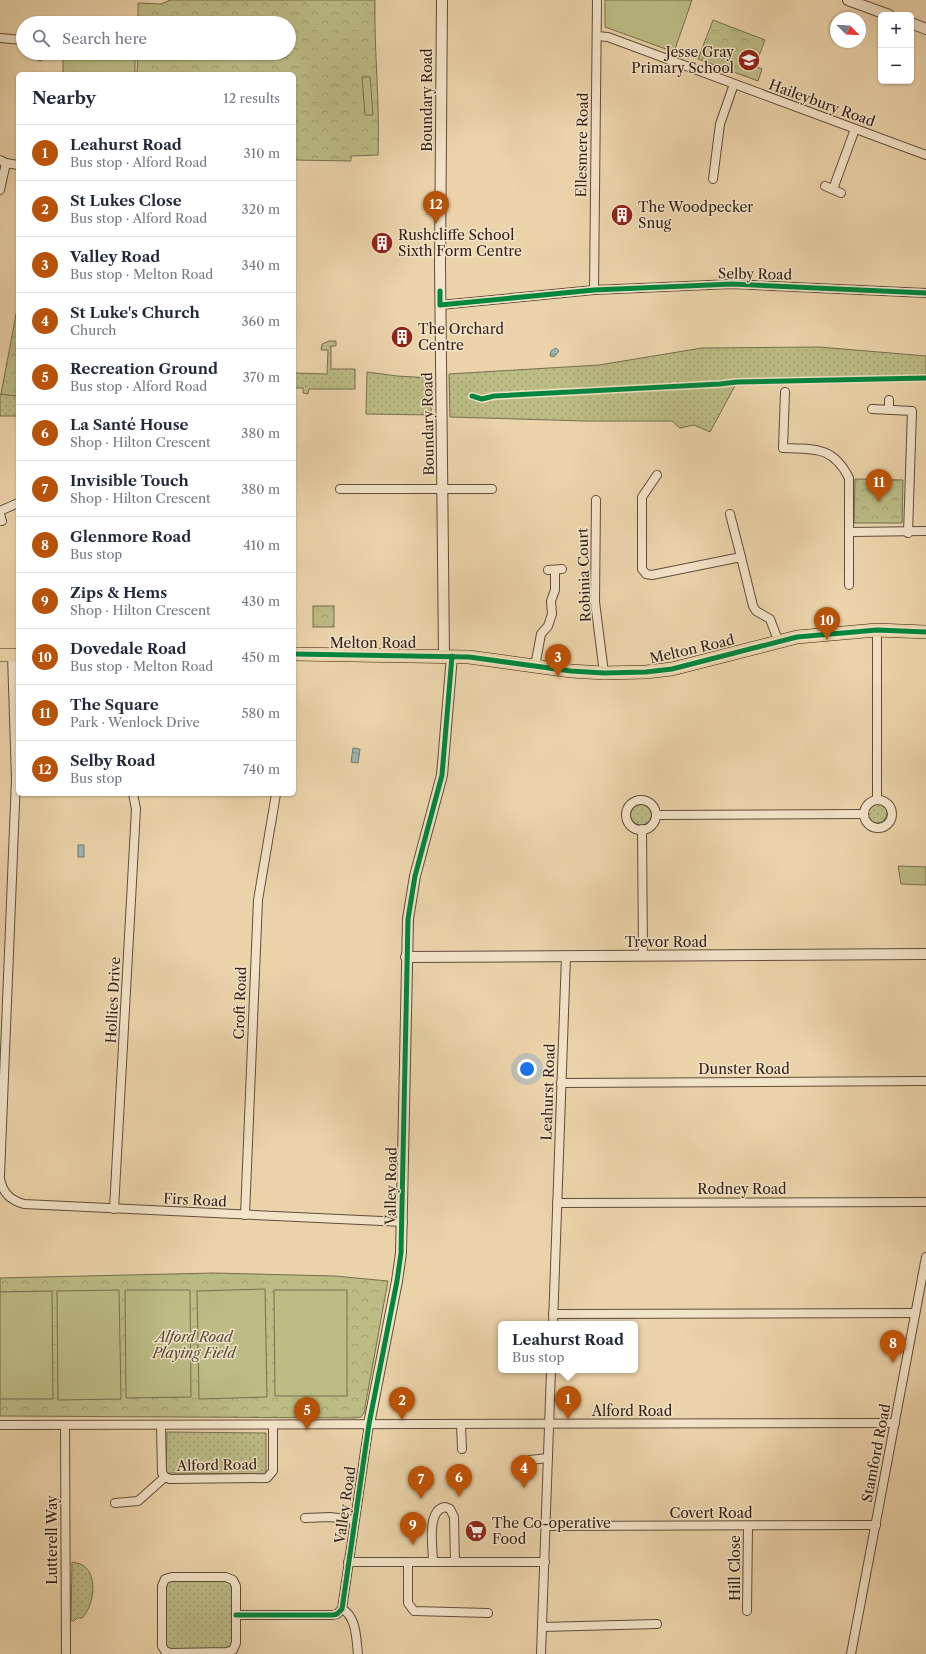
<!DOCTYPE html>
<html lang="en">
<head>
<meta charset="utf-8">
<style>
	body { margin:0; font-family:"Libre Caslon Text",serif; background:#f2f2f3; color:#1f2937 }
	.controls { position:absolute; right:12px; top:12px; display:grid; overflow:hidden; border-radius:6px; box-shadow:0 1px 3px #0004 }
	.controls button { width:36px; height:36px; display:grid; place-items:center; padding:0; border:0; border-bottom:1px solid #e0e1e3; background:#fff; color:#1f2937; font:20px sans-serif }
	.compass { position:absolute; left:830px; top:12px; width:36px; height:36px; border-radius:50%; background:#fff; box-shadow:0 1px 3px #0004; rotate:114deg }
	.you { position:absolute; left:527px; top:1069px; width:14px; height:14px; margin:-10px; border:3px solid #fff; border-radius:50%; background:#1a73e8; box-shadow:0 0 0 6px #1a73e833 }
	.badge { display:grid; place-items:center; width:26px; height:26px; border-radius:50%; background:#b45309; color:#fff; font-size:13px; font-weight:700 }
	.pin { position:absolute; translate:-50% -33px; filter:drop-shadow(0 1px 2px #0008) }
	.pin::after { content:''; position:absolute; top:21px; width:14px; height:12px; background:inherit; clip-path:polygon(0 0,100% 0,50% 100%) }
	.popup { position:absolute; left:498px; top:1321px; width:140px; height:52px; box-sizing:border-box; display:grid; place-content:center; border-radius:6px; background:#fff; filter:drop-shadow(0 1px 3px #0005); font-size:13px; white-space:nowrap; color:#747a83 }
	.popup b { font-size:15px; color:#1f2937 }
	.popup::after { content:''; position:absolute; left:50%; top:100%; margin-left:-8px; border:8px solid transparent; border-top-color:#fff }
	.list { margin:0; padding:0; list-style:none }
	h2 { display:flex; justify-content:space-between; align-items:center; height:52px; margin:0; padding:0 16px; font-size:17px }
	h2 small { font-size:13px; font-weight:400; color:#747a83 }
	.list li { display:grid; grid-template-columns:26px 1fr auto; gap:12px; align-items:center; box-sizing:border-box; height:56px; padding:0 16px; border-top:1px solid #e0e1e3 }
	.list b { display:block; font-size:15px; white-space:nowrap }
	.list p { margin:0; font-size:13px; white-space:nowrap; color:#747a83 }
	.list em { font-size:13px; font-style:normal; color:#747a83 }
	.icon { flex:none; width:22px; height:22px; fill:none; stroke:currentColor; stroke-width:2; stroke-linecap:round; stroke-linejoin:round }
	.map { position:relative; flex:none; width:926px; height:1654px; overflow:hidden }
	.search { position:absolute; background:#fff; box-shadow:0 1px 3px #0004; left:16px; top:16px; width:280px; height:44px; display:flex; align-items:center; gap:10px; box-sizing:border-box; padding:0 14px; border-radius:22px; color:#747a83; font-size:15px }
	.panel { position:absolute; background:#fff; box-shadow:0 1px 3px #0004; left:16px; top:72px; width:280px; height:724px; border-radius:6px }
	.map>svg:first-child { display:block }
</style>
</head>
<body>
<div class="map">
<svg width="926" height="1654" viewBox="0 0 926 1654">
	<defs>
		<pattern id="grass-dots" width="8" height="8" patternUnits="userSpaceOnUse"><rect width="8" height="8" fill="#bcbc85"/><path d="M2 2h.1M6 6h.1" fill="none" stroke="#a2a172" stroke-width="1.8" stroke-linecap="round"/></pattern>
		<pattern id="park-crowns" width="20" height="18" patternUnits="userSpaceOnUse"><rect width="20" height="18" fill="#bcbc85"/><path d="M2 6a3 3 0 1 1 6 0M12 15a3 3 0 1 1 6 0" fill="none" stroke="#a2a172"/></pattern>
		<pattern id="water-ripples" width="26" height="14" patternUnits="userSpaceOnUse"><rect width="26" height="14" fill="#9cb6b2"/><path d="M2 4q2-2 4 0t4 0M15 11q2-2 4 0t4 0" fill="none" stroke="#809490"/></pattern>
	</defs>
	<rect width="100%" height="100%" fill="#ecd4aa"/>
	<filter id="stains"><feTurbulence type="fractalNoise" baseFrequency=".005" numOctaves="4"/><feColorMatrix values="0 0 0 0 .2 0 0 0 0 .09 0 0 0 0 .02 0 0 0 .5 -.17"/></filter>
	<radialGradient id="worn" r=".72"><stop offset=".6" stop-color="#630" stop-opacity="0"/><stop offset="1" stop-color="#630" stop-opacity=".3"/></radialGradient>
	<g fill="url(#grass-dots)" stroke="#776e4e">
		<path d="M329 341H336V346H331V369H355V389H309L308 394 303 393V388H294V373L327 374 328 350H321L322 344Z"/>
		<path d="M819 347 926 356V377L737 382 710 432 694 425 680 428 672 421H584L450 417 449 374 599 365 702 348Z"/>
		<path d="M367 372 397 376 431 378V415L366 414Z"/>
		<path d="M0 394 18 396V416H0Z"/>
		<circle cx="877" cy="813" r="10"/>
		<circle cx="641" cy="814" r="11"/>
		<path d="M167 1432 266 1433V1474L166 1473Z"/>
		<path d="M72 1562C77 1563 83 1564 86 1568 98 1580 93 1607 82 1618H77L74 1621H71Z"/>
		<path d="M165 1579 233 1580V1650L165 1651Z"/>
	</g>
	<g fill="url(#park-crowns)" stroke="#776e4e">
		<path d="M170 0H375C374 52 380 103 378 155L351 156V161L294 160V74H137L138 53H289V23H138V3L161 4Z"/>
		<path d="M713 20 765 40 755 66 762 69 758 81 698 59Z"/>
		<path d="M18 304V396H16L1 394Z"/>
		<path d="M855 479 903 480 902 523H854Z"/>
		<rect x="313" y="606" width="21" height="21"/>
		<path d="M213 1273 335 1276 388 1281 364 1413 361 1417 355 1418 0 1416V1278Z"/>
	</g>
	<g fill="#bcbc85" stroke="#776e4e">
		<path d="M605 0H692L674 52 605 27Z"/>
		<path d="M64 21 136 22V23H64Z"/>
		<rect x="63" y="53" width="72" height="21"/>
		<path d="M362 77H370L373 115H365Z"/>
		<path d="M898 866 926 867V885L901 884Z"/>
		<path d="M265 1289 267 1397 199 1399 197 1291Z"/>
		<path d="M119 1290 121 1399 58 1400 57 1291Z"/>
		<path d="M125 1290H190L191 1397 126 1398Z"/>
		<path d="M274 1290H347V1396H275Z"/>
		<path d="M52 1291 53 1399H0V1292Z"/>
	</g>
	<g fill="url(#water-ripples)" stroke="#727a74">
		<path d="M556 348 559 351 554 357 550 356 551 351Z"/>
		<path d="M353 748 360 749 358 763 351 762Z"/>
		<rect x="78" y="845" width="6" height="12"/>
	</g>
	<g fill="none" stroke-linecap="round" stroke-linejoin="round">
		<g stroke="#604d3c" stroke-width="10">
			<g id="minor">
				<path d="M597 36 608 37 926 155"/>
				<path d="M0 38 23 40"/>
				<path d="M40 56V53"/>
				<path d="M0 160 6 163 18 165"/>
				<path d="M713 179 720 124 734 84"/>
				<path d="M825 186 841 193"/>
				<path d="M833 189 855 129"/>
				<path d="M0 190 6 163"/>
				<path d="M594 290 597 0"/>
				<path d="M440 305 594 290 732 284 926 293"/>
				<path d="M785 392 783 448C814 449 833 446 849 478V585"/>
				<path d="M889 400V410"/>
				<path d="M872 409 912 411 908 533"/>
				<path d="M657 475 642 497V569L646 574 652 575 741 557 753 606 756 611 770 619 778 640"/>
				<path d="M340 489H492"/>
				<path d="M596 500 595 602 604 673"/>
				<path d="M0 511 18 503"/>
				<path d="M0 514 2 521"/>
				<path d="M730 514 741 557"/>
				<path d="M850 532 926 531"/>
				<path d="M548 570 562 569"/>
				<path d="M877 630V799"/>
				<path d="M535 666 541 634 548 626 552 614 551 601 555 590V570"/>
				<circle cx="878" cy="814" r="14"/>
				<circle cx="641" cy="815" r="15"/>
				<path d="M656 815 863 814"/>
				<path d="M642 829 643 956"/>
				<path d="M561 1083 926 1081"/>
				<path d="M0 1175 16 779 12 655"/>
				<path d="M0 1179C3 1193 10 1200 24 1204L403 1222"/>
				<path d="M557 1203 926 1202"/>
				<path d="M114 1209 136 809 133 794"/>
				<path d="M245 1215 258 900 276 794"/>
				<path d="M553 1314 915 1313"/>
				<path d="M553 1324 566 956"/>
				<path d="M461 1424 462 1449"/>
				<path d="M0 1425 895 1423"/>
				<path d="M65 1425 66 1654"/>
				<path d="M161 1425 162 1473 165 1477 170 1479 267 1478 273 1471V1425"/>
				<path d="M530 1460 548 1458"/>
				<path d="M115 1503 138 1501 165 1477"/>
				<path d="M305 1518 330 1517 355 1520"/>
				<path d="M546 1526 876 1525"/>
				<path d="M348 1562H545"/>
				<path d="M408 1562V1603L414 1611 488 1613"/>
				<path d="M433 1562C433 1548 426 1510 445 1507L450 1509 454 1517 455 1562"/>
				<path d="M172 1577H226L233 1580 236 1586V1643L233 1650 227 1652 170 1653 165 1651 162 1646V1586L165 1579Z"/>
				<path d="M342 1609C357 1617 356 1639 358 1654"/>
				<path d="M747 1611 748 1526"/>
				<path d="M236 1615H333L337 1614 342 1609 369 1424"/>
				<path d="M542 1627 657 1624"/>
				<path d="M541 1654 551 1370"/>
				<path d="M851 1654 926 1257"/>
			</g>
		</g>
		<g stroke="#604d3c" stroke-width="12">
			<g id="tertiary">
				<path d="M442 0 440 264 444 656"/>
				<path d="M848 0 889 15"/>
				<path d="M911 23 926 29"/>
				<path d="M406 957 926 954"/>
				<path d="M369 1424 397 1281 401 1253 408 919 415 876 442 775 452 656"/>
			</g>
		</g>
		<g stroke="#322017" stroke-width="14">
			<g id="primary">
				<path d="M294 654 469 657 571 671 604 673 646 672 672 669 797 637 877 630 926 632"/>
				<path d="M0 655H18"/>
			</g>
		</g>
		<use href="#minor" stroke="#f3e3c8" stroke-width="8"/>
		<use href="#tertiary" stroke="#f3e3c8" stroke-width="10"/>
		<use href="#primary" stroke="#ecd4aa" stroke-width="13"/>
		<g stroke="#f3e3c8" stroke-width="8">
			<g id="cycleway">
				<path d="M440 291V305L594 290 732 284 926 293"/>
				<path d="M472 396 482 399 494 396 720 384 737 382 926 378"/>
				<path d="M294 654 469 657 571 671 604 673 646 672 672 669 797 637 877 630 926 632"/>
				<path d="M236 1615H333L337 1614 342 1609 369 1424 397 1281 401 1253 408 919 415 876 442 775 452 656"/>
			</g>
		</g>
		<use href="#cycleway" stroke="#00873e" stroke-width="5"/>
	</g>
	<defs>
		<g id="school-disc" transform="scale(1.15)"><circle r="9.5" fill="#8f2418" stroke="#f3e3c8"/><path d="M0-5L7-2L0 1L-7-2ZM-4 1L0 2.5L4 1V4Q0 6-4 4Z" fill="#fff"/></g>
		<g id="building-disc" transform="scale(1.15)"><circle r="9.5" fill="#8f2418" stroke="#f3e3c8"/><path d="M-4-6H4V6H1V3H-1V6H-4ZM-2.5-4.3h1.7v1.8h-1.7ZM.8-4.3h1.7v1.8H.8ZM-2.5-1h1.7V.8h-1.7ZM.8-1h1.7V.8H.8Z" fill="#fff"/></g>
		<g id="supermarket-disc" transform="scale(1.15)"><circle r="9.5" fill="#8f2418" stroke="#f3e3c8"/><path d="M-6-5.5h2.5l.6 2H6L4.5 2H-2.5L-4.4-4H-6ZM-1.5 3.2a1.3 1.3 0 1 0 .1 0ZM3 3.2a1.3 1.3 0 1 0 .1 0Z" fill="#fff"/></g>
	</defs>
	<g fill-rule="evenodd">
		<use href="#school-disc" x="749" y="60"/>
		<use href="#building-disc" x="622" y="215"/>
		<use href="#building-disc" x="382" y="243"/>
		<use href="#building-disc" x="402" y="337"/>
		<use href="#supermarket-disc" x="476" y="1531"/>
	</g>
	<g text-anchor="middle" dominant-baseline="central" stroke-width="3" stroke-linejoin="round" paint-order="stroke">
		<g font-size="14" fill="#322017" stroke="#f3e3c8" text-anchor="start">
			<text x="734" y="52" text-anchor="end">Jesse Gray<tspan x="734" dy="16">Primary School</tspan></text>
			<text x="638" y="207">The Woodpecker<tspan x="638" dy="16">Snug</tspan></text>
			<text x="398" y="235">Rushcliffe School<tspan x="398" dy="16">Sixth Form Centre</tspan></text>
			<text x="418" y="329">The Orchard<tspan x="418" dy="16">Centre</tspan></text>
			<text x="492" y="1523">The Co-operative<tspan x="492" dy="16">Food</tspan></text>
		</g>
		<g font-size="14" fill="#322017" stroke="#f3e3c8">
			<text transform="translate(427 100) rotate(-90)">Boundary Road</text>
			<text transform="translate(822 103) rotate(20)">Haileybury Road</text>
			<text transform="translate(582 145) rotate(-89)">Ellesmere Road</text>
			<text transform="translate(755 274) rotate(1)">Selby Road</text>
			<text transform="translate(428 424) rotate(-91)">Boundary Road</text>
			<text transform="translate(584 575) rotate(-92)">Robinia Court</text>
			<text x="373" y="643">Melton Road</text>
			<text transform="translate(692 649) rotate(-13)">Melton Road</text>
			<text x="666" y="942">Trevor Road</text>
			<text transform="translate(113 1000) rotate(-87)">Hollies Drive</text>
			<text transform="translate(240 1003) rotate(-88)">Croft Road</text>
			<text x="744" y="1069">Dunster Road</text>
			<text transform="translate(548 1092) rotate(-88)">Leahurst Road</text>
			<text transform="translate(391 1186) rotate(-89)">Valley Road</text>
			<text x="742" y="1189">Rodney Road</text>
			<text transform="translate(195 1200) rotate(3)">Firs Road</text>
			<text x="632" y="1411">Alford Road</text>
			<text transform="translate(876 1453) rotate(-79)">Stamford Road</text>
			<text transform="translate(217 1465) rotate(-1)">Alford Road</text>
			<text transform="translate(345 1505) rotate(-82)">Valley Road</text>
			<text x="711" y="1513">Covert Road</text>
			<text transform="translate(52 1540) rotate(-90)">Lutterell Way</text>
			<text transform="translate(735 1568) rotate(-90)">Hill Close</text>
		</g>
		<g font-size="14" font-style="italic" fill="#544732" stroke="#f3e3c8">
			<text x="194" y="1337">Alford Road<tspan x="194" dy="16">Playing Field</tspan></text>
		</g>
	</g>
	<rect width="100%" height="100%" filter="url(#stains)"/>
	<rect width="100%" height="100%" fill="url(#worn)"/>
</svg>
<div class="controls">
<button>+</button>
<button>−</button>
</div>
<svg class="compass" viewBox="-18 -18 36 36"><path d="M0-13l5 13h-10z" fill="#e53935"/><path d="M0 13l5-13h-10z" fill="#747a83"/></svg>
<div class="you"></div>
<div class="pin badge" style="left:568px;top:1419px">1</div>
<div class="popup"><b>Leahurst Road</b>Bus stop</div>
<div class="pin badge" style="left:402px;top:1420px">2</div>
<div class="pin badge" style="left:558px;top:677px">3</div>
<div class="pin badge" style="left:524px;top:1488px">4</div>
<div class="pin badge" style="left:307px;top:1430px">5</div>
<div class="pin badge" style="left:459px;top:1497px">6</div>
<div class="pin badge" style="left:421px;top:1499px">7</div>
<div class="pin badge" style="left:893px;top:1363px">8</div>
<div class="pin badge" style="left:413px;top:1545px">9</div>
<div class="pin badge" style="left:827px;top:640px">10</div>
<div class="pin badge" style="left:879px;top:502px">11</div>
<div class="pin badge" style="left:436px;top:224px">12</div>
<div class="search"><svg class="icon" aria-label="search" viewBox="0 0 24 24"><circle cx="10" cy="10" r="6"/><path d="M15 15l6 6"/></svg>Search here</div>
<section class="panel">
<h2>Nearby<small>12 results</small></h2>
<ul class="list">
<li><span class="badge">1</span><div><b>Leahurst Road</b><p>Bus stop · Alford Road</p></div><em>310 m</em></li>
<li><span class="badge">2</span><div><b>St Lukes Close</b><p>Bus stop · Alford Road</p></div><em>320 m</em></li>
<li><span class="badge">3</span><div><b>Valley Road</b><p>Bus stop · Melton Road</p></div><em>340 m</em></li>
<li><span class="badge">4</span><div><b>St Luke's Church</b><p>Church</p></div><em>360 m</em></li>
<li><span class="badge">5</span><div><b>Recreation Ground</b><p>Bus stop · Alford Road</p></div><em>370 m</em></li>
<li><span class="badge">6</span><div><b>La Santé House</b><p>Shop · Hilton Crescent</p></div><em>380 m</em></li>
<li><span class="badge">7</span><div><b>Invisible Touch</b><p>Shop · Hilton Crescent</p></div><em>380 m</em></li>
<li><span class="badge">8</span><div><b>Glenmore Road</b><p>Bus stop</p></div><em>410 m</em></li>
<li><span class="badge">9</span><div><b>Zips &amp; Hems</b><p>Shop · Hilton Crescent</p></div><em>430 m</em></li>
<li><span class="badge">10</span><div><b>Dovedale Road</b><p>Bus stop · Melton Road</p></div><em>450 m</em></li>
<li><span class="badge">11</span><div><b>The Square</b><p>Park · Wenlock Drive</p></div><em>580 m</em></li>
<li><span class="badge">12</span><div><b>Selby Road</b><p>Bus stop</p></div><em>740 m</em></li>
</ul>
</section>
</div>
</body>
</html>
